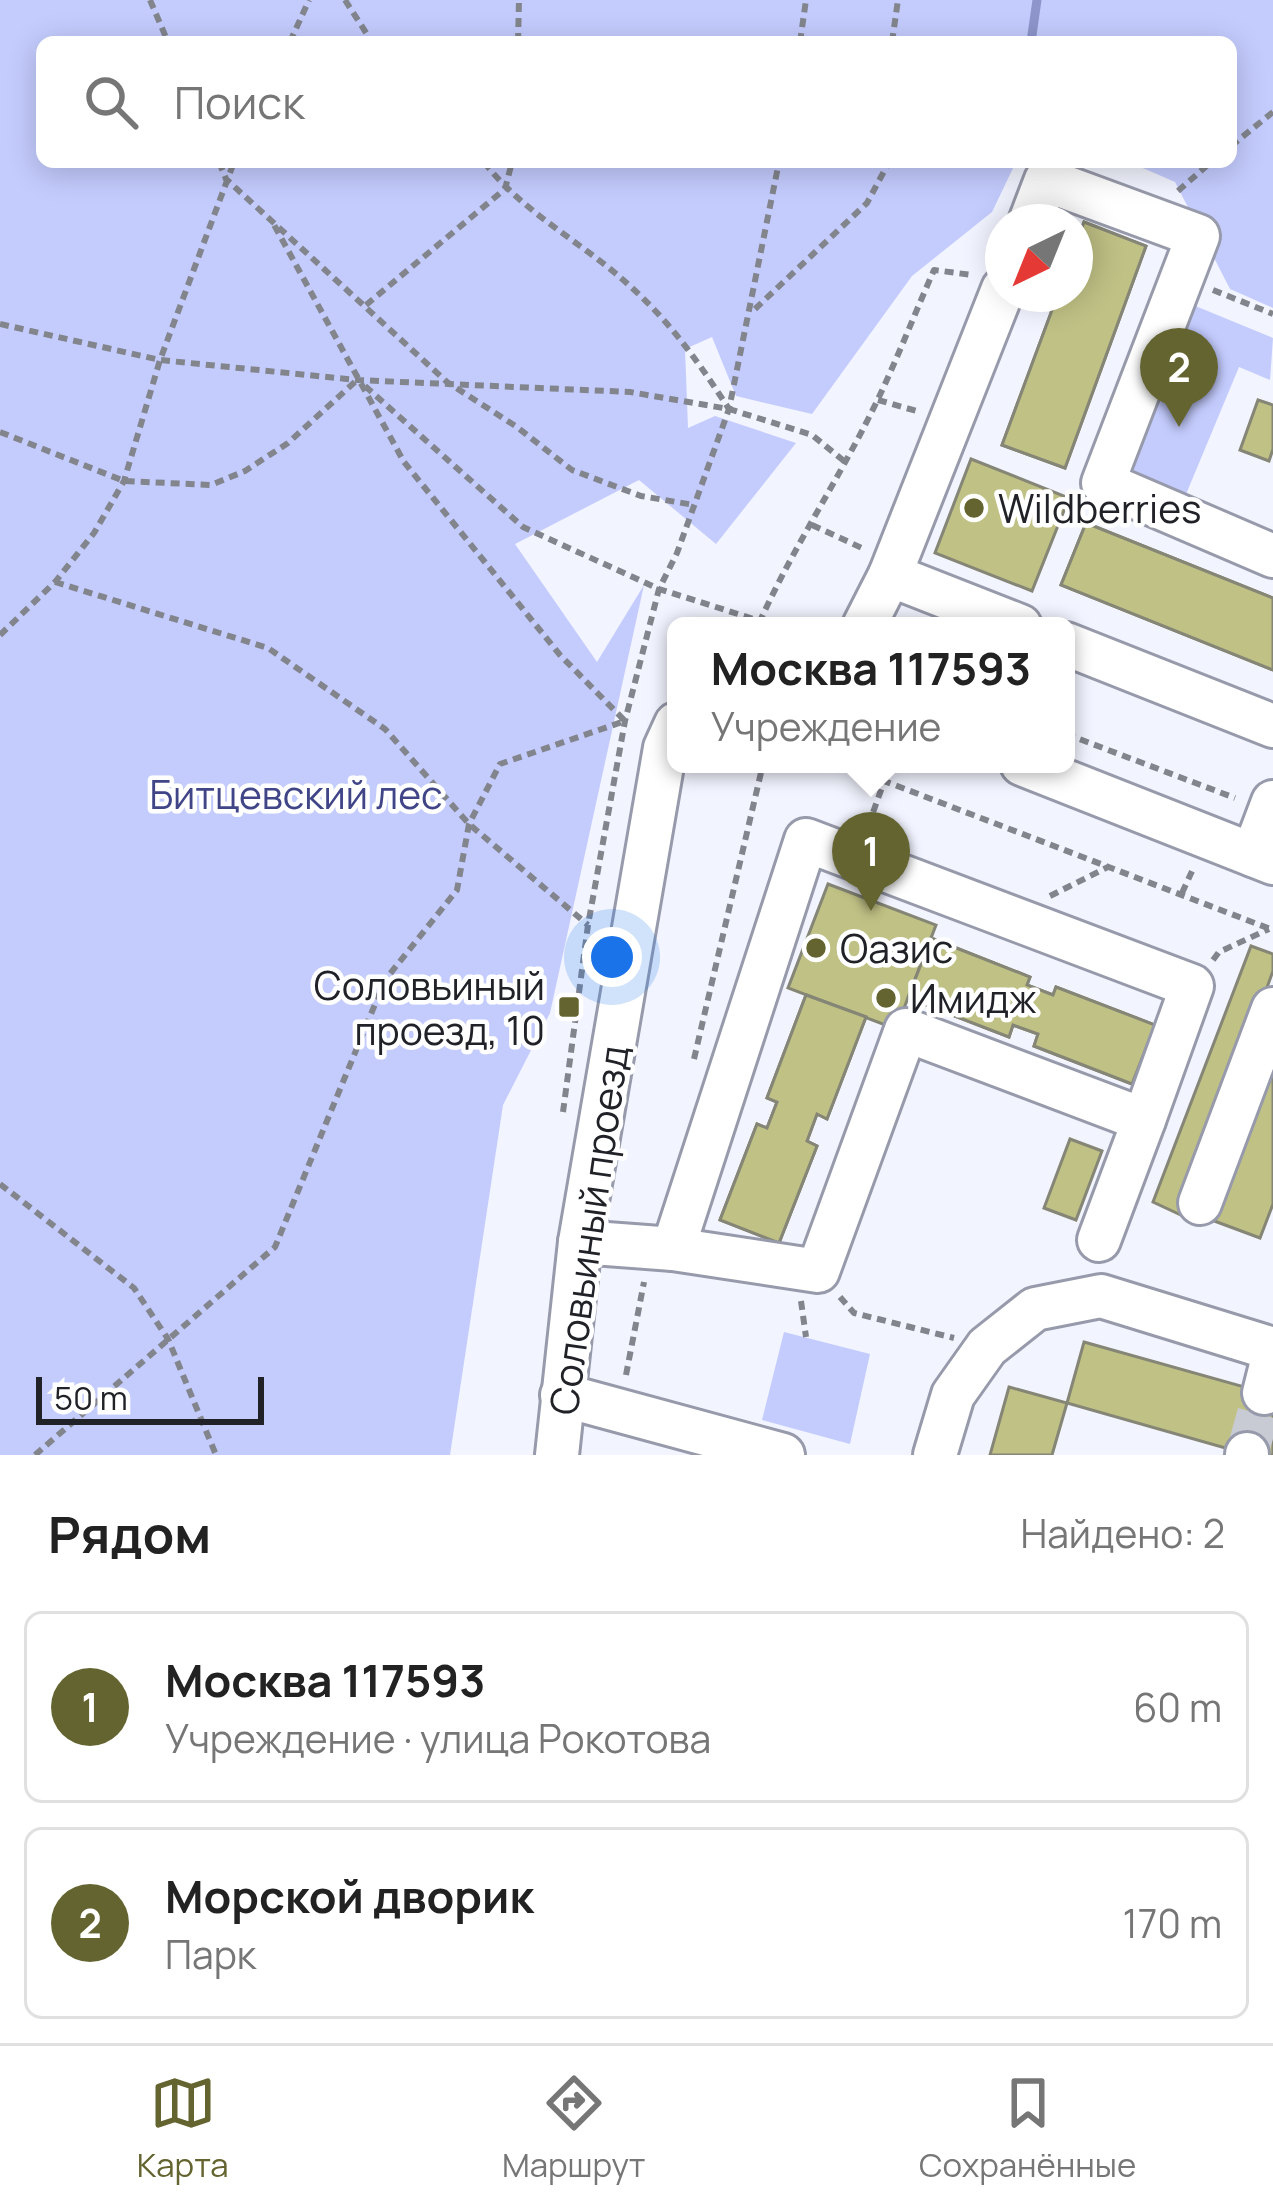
<!DOCTYPE html>
<html lang="ru">
<head>
<meta charset="utf-8">
<style>
	body { margin:0; font-family:Manrope,sans-serif; background:#f6f6f6; color:#222 }
	.compass { position:absolute; left:985px; top:204px; width:108px; height:108px; border-radius:50%; background:#fff; box-shadow:0 6px 30px #0003; rotate:223deg }
	.scale { position:absolute; left:36px; bottom:30px; width:228px; box-sizing:border-box; padding-left:12px; border:6px solid #212228; border-top:0; font-size:33px; line-height:42px; white-space:nowrap; color:#212228; -webkit-text-stroke:9px #fff; paint-order:stroke }
	.you { position:absolute; left:612px; top:957px; width:42px; height:42px; margin:-30px; border:9px solid #fff; border-radius:50%; background:#1a73e8; box-shadow:0 0 0 18px #1a73e833 }
	.badge { display:grid; place-items:center; width:78px; height:78px; border-radius:50%; background:#646431; color:#fff; font-size:39px; font-weight:700 }
	.pin { position:absolute; translate:-50% -99px; filter:drop-shadow(0 3px 6px #0008) }
	.pin::after { content:''; position:absolute; top:63px; width:42px; height:36px; background:inherit; clip-path:polygon(0 0,100% 0,50% 100%) }
	.popup { position:absolute; left:667px; top:617px; width:408px; height:156px; box-sizing:border-box; display:grid; place-content:center; border-radius:18px; background:#fff; filter:drop-shadow(0 3px 9px #0005); font-size:39px; white-space:nowrap; color:#767676 }
	.popup b { font-size:45px; color:#222 }
	.popup::after { content:''; position:absolute; left:50%; top:100%; margin-left:-24px; border:24px solid transparent; border-top-color:#fff }
	.list { margin:0; padding:0; list-style:none }
	h2 { display:flex; justify-content:space-between; align-items:center; height:156px; margin:0; padding:0 48px; font-size:51px }
	h2 small { font-size:39px; font-weight:400; color:#767676 }
	.list li { display:grid; grid-template-columns:78px 1fr auto; gap:36px; align-items:center; box-sizing:border-box; height:192px; margin:0 24px 24px; padding:0 24px; border:3px solid #e0e0e0; border-radius:18px }
	.list b { display:block; font-size:45px; white-space:nowrap }
	.list p { margin:0; font-size:39px; white-space:nowrap; color:#767676 }
	.list em { font-size:39px; font-style:normal; color:#767676 }
	.icon { flex:none; width:66px; height:66px; fill:none; stroke:currentColor; stroke-width:2; stroke-linecap:round; stroke-linejoin:round }
	.map { position:relative; flex:none; width:1273px; height:1455px; overflow:hidden }
	.search { position:absolute; background:#fff; box-shadow:0 6px 30px #0003; left:36px; right:36px; top:36px; height:132px; display:flex; align-items:center; gap:30px; box-sizing:border-box; padding:0 42px; border-radius:18px; color:#767676; font-size:45px }
	.sheet { height:588px; background:#fff }
	nav { display:flex; justify-content:space-around; align-items:center; box-sizing:border-box; height:168px; border-top:3px solid #e0e0e0; background:#fff; font-size:33px; color:#767676 }
	nav a { display:grid; justify-items:center; gap:6px }
	nav .on { color:#646431 }
	.map>svg:first-child { display:block }
</style>
</head>
<body>
<div class="map">
<svg width="1273" height="1455" viewBox="0 0 1273 1455">
	<rect width="100%" height="100%" fill="#f2f4ff"/>
	<g fill="#c4ccfe">
		<path d="M0 0H1273V308L1230 289 1175 182 1129 162H1231V42H42V162H1016L992 212 912 276 812 414 736 396 712 337 685 349 688 428 715 416 796 443 716 544 639 480 515 544 597 662 644 585 550 1013 503 1105 450 1455H0Z"/>
		<path d="M1193 305 1273 338 1270 380 1239 367 1184 499 1124 474Z"/>
		<path d="M784 1332 870 1354 850 1444 762 1420Z"/>
	</g>
	<g fill="none" stroke-linecap="round" stroke-linejoin="round">
		<path stroke="#8d95cb" stroke-width="9" d="M1031 42 1037 0"/>
	</g>
	<g fill="#c0c185" stroke="#858676" stroke-width="3">
		<path d="M1084 222 1146 246 1065 468 1002 445 1058 294H1075V246Z"/>
		<path d="M1084 222 1146 246 1065 468 1002 445 1058 294H1075V246Z"/>
		<path d="M1258 400 1273 405V449L1269 461 1240 450Z"/>
		<path d="M971 459 1069 498 1032 591 935 553Z"/>
		<path d="M1086 523 1273 598V670L1061 585Z"/>
		<path d="M1086 523 1273 598V670L1061 585Z"/>
		<path d="M828 884 936 925 896 1029 788 988Z"/>
		<path d="M931 938 1030 977 1027 985 1053 995 1056 987 1155 1025 1132 1084 1034 1046 1038 1034 1013 1025 1009 1037 908 998Z"/>
		<path d="M931 938 1030 977 1027 985 1053 995 1056 987 1155 1025 1132 1084 1034 1046 1038 1034 1013 1025 1009 1037 908 998Z"/>
		<path d="M1251 946 1273 954V971L1183 1216 1153 1202Z"/>
		<path d="M806 995 866 1017 827 1119 817 1114 807 1141 817 1146 779 1243 720 1220 757 1124 767 1128 777 1102 767 1098Z"/>
		<path d="M806 995 866 1017 827 1119 817 1114 807 1141 817 1146 779 1243 720 1220 757 1124 767 1128 777 1102 767 1098Z"/>
		<path d="M1273 1048V1204L1260 1238 1209 1219Z"/>
		<path d="M1070 1139 1102 1151 1076 1220 1044 1208Z"/>
		<path d="M1084 1342 1273 1395V1455H1250L1067 1403Z"/>
		<path d="M1009 1387 1067 1403 1052 1455H990Z"/>
	</g>
	<g fill="none" stroke-linecap="round" stroke-linejoin="round">
		<path stroke="#c8cad4" stroke-width="42" stroke-dasharray="42 21" stroke-linecap="butt" d="M1247 1454 1264 1393"/>
		<g stroke="#979aaa" stroke-width="48">
			<g id="minor">
				<path d="M1030 222 1046 180 1198 236 1103 483 1273 556"/>
				<path d="M890 575 1020 626"/>
				<path d="M864 626 890 575 1003 289"/>
				<path d="M1066 644 1273 726"/>
				<path d="M1022 764 1273 863"/>
				<path d="M806 840 1192 986 1144 1120 906 1030 818 1271 673 1249Z"/>
				<path d="M1253 855 1273 802"/>
				<path d="M1200 1203 1273 1009"/>
				<path d="M1099 1240 1144 1120"/>
				<path d="M580 1242 673 1249"/>
				<path d="M1264 1393 1273 1357"/>
				<path d="M562 1395 783 1455"/>
				<path d="M1247 1454V1455"/>
				<path d="M557 1455 580 1242 665 748 676 724"/>
				<path d="M935 1455 953 1395 987 1347 1035 1309 1101 1296 1273 1349"/>
			</g>
		</g>
		<g stroke="#83858d" stroke-width="6" stroke-dasharray="9 6" stroke-linecap="butt">
			<path d="M150 0 168 42"/>
			<path d="M345 0 372 42"/>
			<path d="M290 42 309 0"/>
			<path d="M518 42 519 0"/>
			<path d="M800 42 806 0"/>
			<path d="M892 42 898 0"/>
			<path d="M1231 146 1273 112"/>
			<path d="M219 162 226 179 447 382 517 427 572 470 641 496 694 505"/>
			<path d="M484 162C524 214 584 243 631 287 671 323 700 364 729 409"/>
			<path d="M1178 191 1211 162"/>
			<path d="M1213 290 1273 314"/>
			<path d="M366 305 505 189 512 162"/>
			<path d="M755 309 867 203 889 162"/>
			<path d="M0 324 160 360 357 380 630 392 729 409 812 435 844 461"/>
			<path d="M365 386 523 527 659 589 760 621C795 544 841 476 878 399 898 357 915 313 934 270L972 275"/>
			<path d="M878 400 920 412"/>
			<path d="M0 432 124 481 211 485 245 471 288 443 357 380"/>
			<path d="M812 525 864 549"/>
			<path d="M55 582 268 648 385 729 469 824 588 925"/>
			<path d="M760 621 775 626"/>
			<path d="M0 635 55 582 94 533 124 481 160 360 234 162"/>
			<path d="M1066 734 1235 798"/>
			<path d="M840 764 1273 930"/>
			<path d="M868 826 884 782"/>
			<path d="M1182 893 1193 869"/>
			<path d="M1050 896 1108 867"/>
			<path d="M1213 960 1219 952 1269 929"/>
			<path d="M694 1059 763 764"/>
			<path d="M563 1112 588 925 625 721 659 589 677 553 729 409 779 162"/>
			<path d="M0 1184 134 1288 168 1339 216 1455"/>
			<path d="M840 1297 854 1313 954 1338"/>
			<path d="M801 1301 806 1337"/>
			<path d="M626 1375 644 1282"/>
			<path d="M35 1455 275 1247 385 980 457 890 469 824 500 764 625 721 560 655 404 462 273 223"/>
		</g>
		<use href="#minor" stroke="#fff" stroke-width="42"/>
	</g>
	<g fill="#646431" stroke="#fff" stroke-width="4.5">
		<circle cx="974" cy="508" r="12"/>
		<circle cx="816" cy="948" r="12"/>
		<circle cx="886" cy="998" r="12"/>
		<rect x="557" y="995" width="24" height="24" rx="6"/>
	</g>
	<g text-anchor="middle" dominant-baseline="central" stroke-width="9" stroke-linejoin="round" paint-order="stroke">
		<g font-size="39" fill="#212228" stroke="#fff" text-anchor="start">
			<text x="998" y="508">Wildberries</text>
			<text x="840" y="948">Оазис</text>
			<text x="545" y="985" text-anchor="end">Соловьиный<tspan x="545" dy="45">проезд, 10</tspan></text>
			<text x="910" y="998">Имидж</text>
		</g>
		<g font-size="39" fill="#404588" stroke="#fff">
			<text x="296" y="794">Битцевский лес</text>
		</g>
		<g font-size="39" fill="#212228" stroke="#fff">
			<text transform="translate(588 1230) rotate(-82)">Соловьиный проезд</text>
		</g>
	</g>
</svg>
<svg class="compass" viewBox="-18 -18 36 36"><path d="M0-13l5 13h-10z" fill="#e53935"/><path d="M0 13l5-13h-10z" fill="#767676"/></svg>
<div class="scale">50 m</div>
<div class="you"></div>
<div class="pin badge" style="left:871px;top:911px">1</div>
<div class="popup"><b>Москва 117593</b>Учреждение</div>
<div class="pin badge" style="left:1179px;top:427px">2</div>
<div class="search"><svg class="icon" aria-label="search" viewBox="0 0 24 24"><circle cx="10" cy="10" r="6"/><path d="M15 15l6 6"/></svg>Поиск</div>
</div>
<section class="sheet">
<h2>Рядом<small>Найдено: 2</small></h2>
<ul class="list">
<li><span class="badge">1</span><div><b>Москва 117593</b><p>Учреждение · улица Рокотова</p></div><em>60 m</em></li>
<li><span class="badge">2</span><div><b>Морской дворик</b><p>Парк</p></div><em>170 m</em></li>
</ul>
</section>
<nav>
<a class="on"><svg class="icon" aria-label="map" viewBox="0 0 24 24"><path d="M3 6l6-2 6 2 6-2v14l-6 2-6-2-6 2zM9 4v14M15 6v14"/></svg>Карта</a>
<a><svg class="icon" aria-label="directions" viewBox="0 0 24 24"><path d="M12 3l9 9-9 9-9-9zM9 14v-3h6M13 9l2 2-2 2"/></svg>Маршрут</a>
<a><svg class="icon" aria-label="saved" viewBox="0 0 24 24"><path d="M7 4h10v16l-5-4-5 4z"/></svg>Сохранённые</a>
</nav>
</body>
</html>
